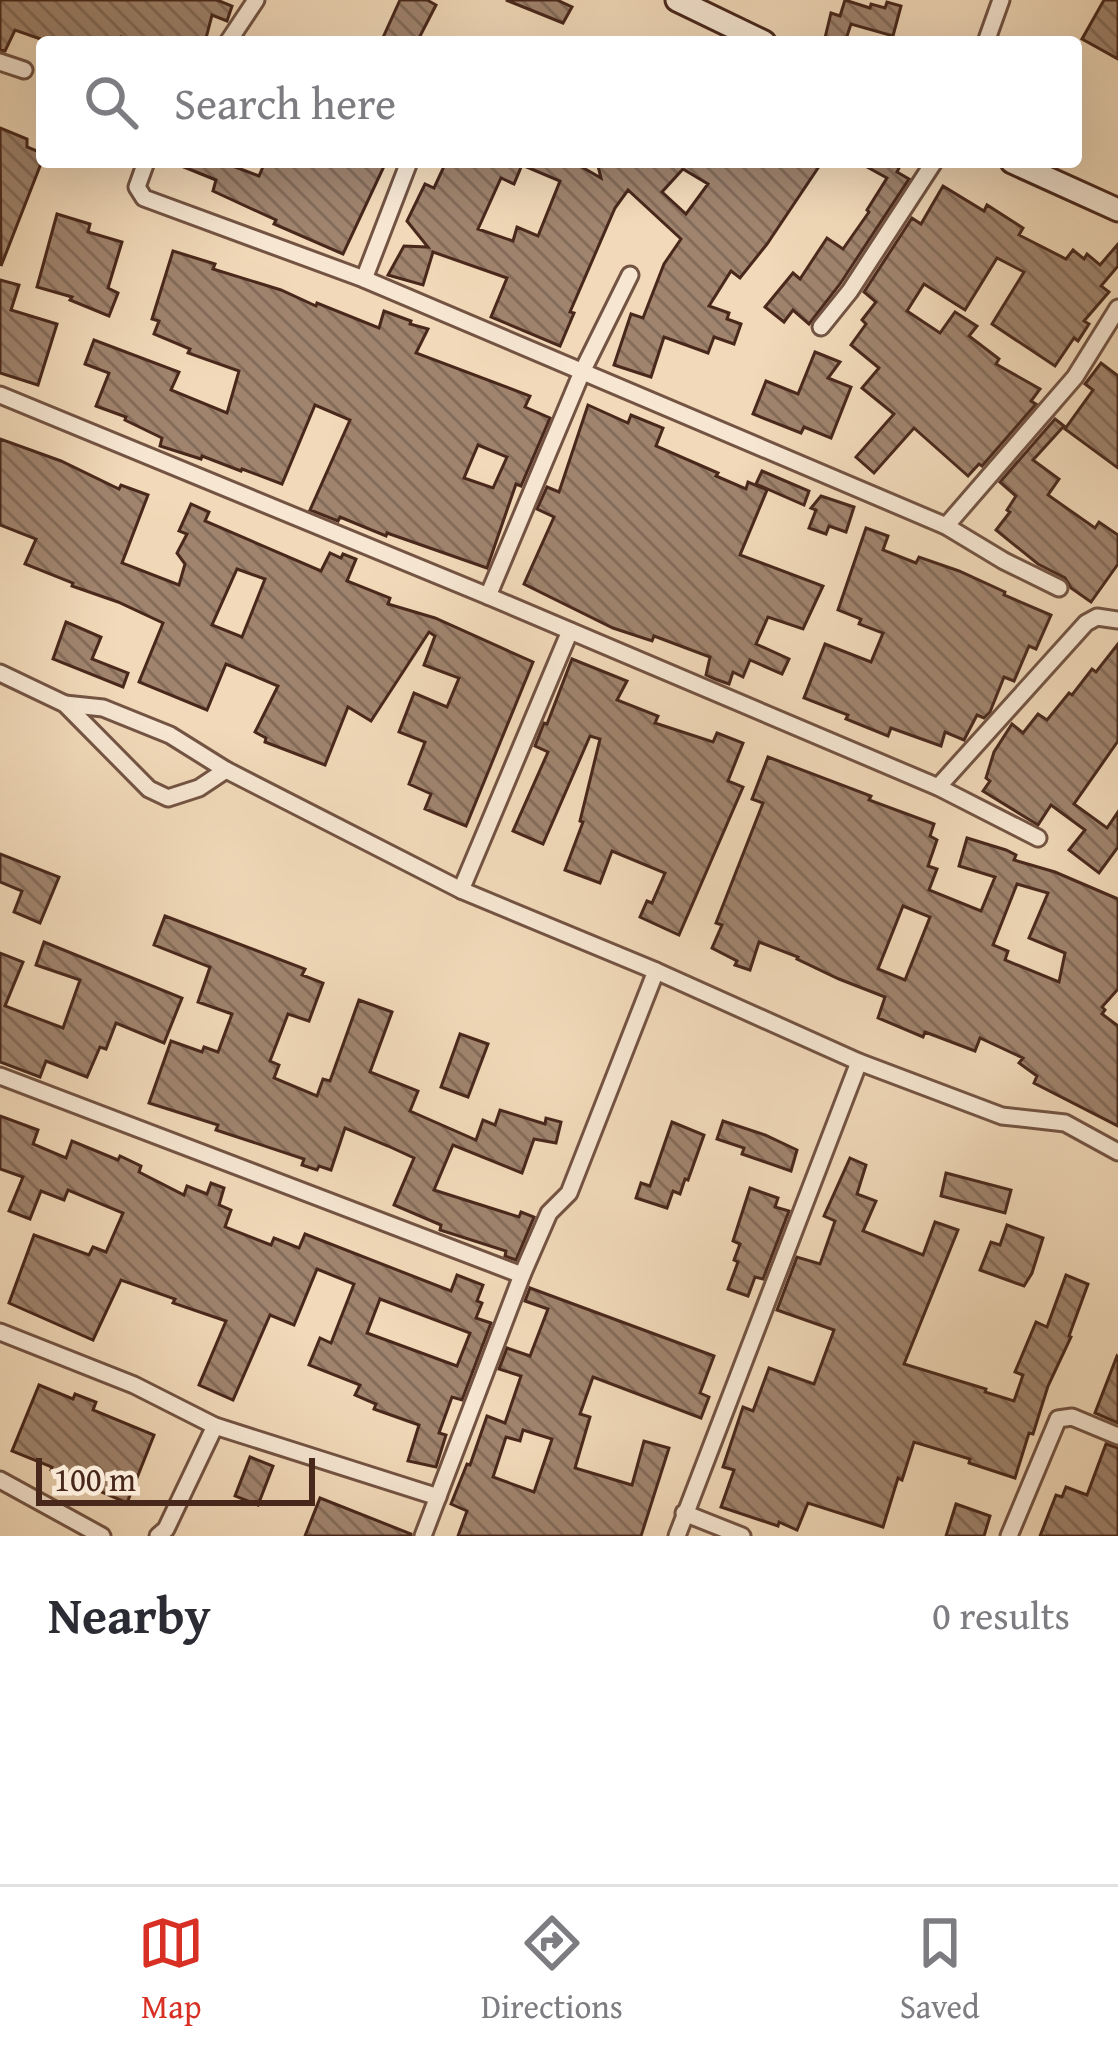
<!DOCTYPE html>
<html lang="en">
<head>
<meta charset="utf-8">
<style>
	body { margin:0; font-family:"Gentium Book Plus",serif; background:#f2f2f3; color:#2b2b33 }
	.scale { position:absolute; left:36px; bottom:30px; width:279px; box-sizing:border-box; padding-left:12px; border:6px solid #49281c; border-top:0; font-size:33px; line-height:42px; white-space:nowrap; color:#49281c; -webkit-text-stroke:9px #f6e6d2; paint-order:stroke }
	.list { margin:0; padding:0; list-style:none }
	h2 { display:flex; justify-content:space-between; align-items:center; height:156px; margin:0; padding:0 48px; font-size:51px }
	h2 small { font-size:39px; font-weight:400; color:#7c7c81 }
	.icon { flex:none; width:66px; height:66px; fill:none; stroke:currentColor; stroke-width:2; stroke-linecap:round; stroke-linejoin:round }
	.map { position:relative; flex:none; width:1118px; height:1536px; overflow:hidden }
	.search { position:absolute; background:#fff; box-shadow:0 12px 48px #0002; left:36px; right:36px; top:36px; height:132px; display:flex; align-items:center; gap:30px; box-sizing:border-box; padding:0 42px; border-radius:12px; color:#7c7c81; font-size:45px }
	.sheet { height:348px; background:#fff }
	nav { display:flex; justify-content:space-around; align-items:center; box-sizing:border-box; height:168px; border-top:3px solid #e1e1e2; background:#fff; font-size:33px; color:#7c7c81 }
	nav a { display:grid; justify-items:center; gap:6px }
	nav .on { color:#d93025 }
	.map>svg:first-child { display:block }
</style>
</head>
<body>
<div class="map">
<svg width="1118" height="1536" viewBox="0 0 1118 1536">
	<defs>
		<pattern id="building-back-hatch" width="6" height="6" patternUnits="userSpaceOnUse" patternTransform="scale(3)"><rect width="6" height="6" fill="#a0846e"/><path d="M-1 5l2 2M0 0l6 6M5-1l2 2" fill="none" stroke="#846c5a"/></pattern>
	</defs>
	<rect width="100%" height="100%" fill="#f1d9b9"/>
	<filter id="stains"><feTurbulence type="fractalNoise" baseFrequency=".00167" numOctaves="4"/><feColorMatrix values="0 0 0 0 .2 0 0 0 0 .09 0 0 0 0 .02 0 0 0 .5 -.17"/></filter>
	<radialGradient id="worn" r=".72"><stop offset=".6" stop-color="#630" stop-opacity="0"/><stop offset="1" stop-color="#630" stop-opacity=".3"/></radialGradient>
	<g fill="url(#building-back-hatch)" stroke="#49281c" stroke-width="3" fill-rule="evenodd">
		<path d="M0 0H217L232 6 227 21 212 15 205 42H137L121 37 120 42H49L15 30 5 51 0 50Z"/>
		<path d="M400 0H427L436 5 417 42H381Z"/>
		<path d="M506 0H557L572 7 563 23Z"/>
		<path d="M845 0 870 8 871 4 885 8 887 2 901 6 893 36 851 24 845 42H824L831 13 840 16Z"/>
		<path d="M1104 0H1118V59L1082 39Z"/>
		<path d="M0 128 27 139V147L42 153V161L1 266Z"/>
		<path d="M222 162 259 176 265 162H386L343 254 274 224 276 220 213 191 216 180 174 163Z"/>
		<path d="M446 162H573L601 178 597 162H822L767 244 740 278 731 271 709 306 729 313 727 319 741 324 734 344 714 337 708 353 664 337 651 377 614 365 631 314 643 318 664 264 681 239 628 190 615 208 570 312 574 313 560 346 491 317 507 278 433 252 423 285 388 275 404 246 428 247 407 221 425 184 434 188ZM522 165 560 181 538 236 517 227 513 241 478 229 501 178 514 184ZM683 169 708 184 686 214 662 192Z"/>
		<path d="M858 162H902L897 172 909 179 840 284 809 324 793 310 784 322 765 307 793 273 800 279 827 238 843 249 869 212 867 210 887 178Z"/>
		<path d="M943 186 984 211 987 205 1023 228 1019 235 1066 259 1073 250 1084 259 1087 254 1100 265 1118 244V266L1101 286 1109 292 1084 321 1089 324 1078 341 1074 338 1055 366 992 324 1024 272 997 258 965 310 924 284 907 311 940 333 955 312 977 326 969 336 999 359 996 364 1040 389 1031 401 1036 404 982 466 979 464 968 476 914 428 874 473 856 457 894 414 862 388 879 368 851 345 866 324 862 320 876 302 864 292 912 218 921 224Z"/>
		<path d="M57 214 90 224 88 232 122 242 108 288 118 293 109 316 70 300 72 297 37 287Z"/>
		<path d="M173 251 215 264 213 269 281 290 316 306 317 303 379 328 384 311 411 321 410 324 428 329 416 353 530 396 525 407 550 418 521 486 516 484 487 568 387 533 386 536 340 517 338 521 310 510 350 420 315 405 282 484 242 469 241 471 202 456 201 459 160 446 162 438 125 420 126 417 96 406 109 373 85 364 94 340 179 372 171 390 227 413 239 371 188 353 190 349 154 334 159 321 152 319ZM478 445 507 457 493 488 464 478Z"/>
		<path d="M0 280 19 285 11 310 57 324 38 385 0 373Z"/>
		<path d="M815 352 840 362 828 378 851 387 831 438 804 427 801 433 753 414 766 381 798 394Z"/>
		<path d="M1101 363 1118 376V468L1065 429 1093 390 1085 384Z"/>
		<path d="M588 405 628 423 631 415 663 428 656 446 718 473 716 476 746 489 748 482 767 490 740 555 823 586 803 629 768 617 756 644 789 659 782 674 750 660 743 677 733 672 729 684 715 679 706 675 710 657 654 636 652 641 613 628 524 584 554 517 537 509 547 487 559 492Z"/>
		<path d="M1055 419 1064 426 1033 460 1059 479 1048 495 1095 528 1099 522 1118 535V564L1091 602 1071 588 1065 578 1038 564 996 530 1010 512 1007 510 1016 496 1000 482Z"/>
		<path d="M0 439 61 461 119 489 121 485 148 495 122 563 179 585 185 564 177 553 187 534 179 531 191 504 209 512 205 521 321 571 330 553 341 558 343 554 356 559 347 581 390 598 388 604 435 618 533 662 466 826 425 809 431 794 409 784 425 742 399 732 414 693 447 707 459 678 424 665 435 636 429 632 371 721 348 707 325 765 265 742 266 738 255 732 278 686 226 664 207 710 139 682 163 623 118 602 72 586 73 583 25 564 36 539 0 525ZM237 569 265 579 242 637 212 625Z"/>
		<path d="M762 471 809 491 804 505 756 484Z"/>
		<path d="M821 496 854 507 846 532 829 526 826 534 809 528 816 510 811 508Z"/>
		<path d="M866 528 888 536 883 550 916 563 919 557 959 571 1005 592 1004 595 1051 615 1036 649 1029 646 1014 681 1004 677 990 712 984 718 977 715 964 740 945 732 941 746 891 728 888 736 846 719 848 715 804 698 825 644 871 662 883 633 859 624 861 619 838 610Z"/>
		<path d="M66 622 101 637 92 659 128 673 123 687 53 659Z"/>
		<path d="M1118 644V741L1074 804 1107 828 1118 812V847L1099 873 1069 850 1085 830 1051 805 1038 825 983 791 990 781 986 778 994 752 1012 724 1023 733 1038 714 1047 720 1069 693 1072 695 1092 669 1096 672Z"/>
		<path d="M572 659 627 681 617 700 658 716 655 723 713 742 717 733 743 743 728 781 743 787 679 935 640 917 647 901 652 903 665 873 612 851 600 883 565 870 583 822 580 821 600 739 590 736 543 844 513 831 548 752 535 746 544 723 547 724Z"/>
		<path d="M768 757 871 796 869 800 934 824 930 836 937 840 928 866 937 869 929 890 981 911 995 877 959 866 967 838 1006 850 1016 855 1014 860 1055 872 1118 899V989L1102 1007 1105 1010 1102 1014 1118 1026V1126L1034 1083 1037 1076 1019 1063 1023 1058 980 1038 975 1051 925 1032 923 1037 878 1018 885 997 839 979 797 959 798 957 759 942 750 970 735 965 737 961 712 948 722 925 716 923 763 803 752 799ZM1017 884 1048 893 1029 938 1065 953 1059 982 1005 960 1008 951 993 945ZM903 906 930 917 905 980 878 969Z"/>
		<path d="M0 854 59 877 40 923 14 912 22 891 0 882Z"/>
		<path d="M165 916 305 969 302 975 323 983 309 1021 288 1014 270 1061 279 1065 274 1078 317 1096 323 1079 330 1081 359 1000 392 1012 370 1072 418 1091 410 1111 476 1140 483 1120 495 1125 500 1110 545 1124 546 1118 561 1122 556 1143 534 1139 522 1173 453 1145 434 1190 519 1217 521 1212 534 1217 516 1260 505 1256 506 1251 440 1230 441 1225 394 1205 414 1158 388 1146 345 1128 331 1170 319 1166 317 1170 302 1165 304 1159 216 1130 218 1125 149 1103 171 1041 202 1052 204 1047 218 1052 232 1014 198 1002 210 967 154 945Z"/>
		<path d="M44 942 182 998 164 1043 116 1023 106 1049 100 1047 87 1077 46 1061 40 1077 0 1062V953L23 962 5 1006 63 1028 80 980 36 965Z"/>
		<path d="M460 1034 488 1044 468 1097 441 1087Z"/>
		<path d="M0 1116 38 1130 33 1144 66 1158 72 1141 118 1160 120 1156 141 1166 139 1172 184 1195 187 1186 207 1194 211 1183 224 1188 219 1205 231 1210 225 1227 271 1245 274 1238 299 1248 305 1234 451 1291 457 1275 483 1285 477 1301 482 1303 476 1318 491 1323 462 1400 452 1397 439 1433 446 1435 436 1467 408 1461 419 1425 374 1409 376 1404 355 1395 360 1385 309 1365 320 1338 331 1343 354 1284 317 1269 294 1325 270 1315 233 1400 199 1385 226 1321 173 1303 175 1299 121 1280 93 1340 9 1303 34 1235 89 1255 93 1247 106 1252 123 1213 68 1190 64 1200 41 1191 30 1219 9 1211 23 1177 0 1169ZM380 1299 470 1333 457 1366 367 1333Z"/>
		<path d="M723 1121 765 1135 797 1150 791 1171 742 1154 744 1148 717 1139Z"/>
		<path d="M672 1122 704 1135 688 1180 685 1179 680 1194 673 1191 667 1208 636 1198 641 1183 650 1186Z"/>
		<path d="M850 1158 866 1165 857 1194 876 1201 863 1231 923 1255 935 1222 958 1230 904 1364 986 1389 985 1392 1014 1401 1023 1375 1015 1372 1036 1322 1047 1327 1066 1275 1088 1284 1069 1336 1071 1337 1048 1386 1033 1434 1029 1433 1015 1478 969 1463 970 1459 914 1442 902 1480 898 1478 883 1527 808 1503 797 1530 779 1522 778 1526 721 1507 734 1470 723 1467 743 1407 753 1411 769 1368 814 1384 834 1330 777 1310 797 1257 820 1264 835 1221 824 1216Z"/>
		<path d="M946 1173 1011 1190 1005 1213 941 1196Z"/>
		<path d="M750 1188 778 1198 775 1207 789 1211 763 1279 755 1277 748 1296 728 1289 738 1262 734 1260 740 1244 733 1241Z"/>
		<path d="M1007 1225 1043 1238 1032 1273 1024 1286 980 1270 991 1242 1000 1245Z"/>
		<path d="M530 1288 714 1356 700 1393 709 1397 701 1418 593 1377 580 1414 590 1417 575 1468 632 1485 644 1441 669 1448 641 1536H458L467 1511 451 1504 467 1464 470 1465 487 1416 505 1423 521 1376 499 1369 507 1348 530 1356 548 1309 525 1301ZM523 1430 552 1439 534 1492 493 1477 506 1437 520 1441Z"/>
		<path d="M1117 1356 1118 1357V1423L1095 1413Z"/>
		<path d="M39 1385 73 1399 75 1394 96 1402 93 1410 154 1435 127 1503 51 1470 52 1467 12 1451Z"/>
		<path d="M1106 1444 1118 1448V1536H1040L1056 1495 1062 1497 1066 1487 1087 1495Z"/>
		<path d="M250 1457 273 1466 258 1505 235 1496Z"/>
		<path d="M320 1498 411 1534V1536H305Z"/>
		<path d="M956 1504 990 1516 984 1536H946Z"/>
	</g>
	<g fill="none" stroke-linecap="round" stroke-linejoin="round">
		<g stroke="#735443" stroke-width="21">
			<g id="minor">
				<path d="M228 42 256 0"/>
				<path d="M986 42 1001 0"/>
				<path d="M0 62 24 70"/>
				<path d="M146 162 137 187 144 198 364 279 946 526 1004 561 1059 588"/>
				<path d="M364 279 409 162"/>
				<path d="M821 327 850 291 934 162"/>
				<path d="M0 395 488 596 938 787 1038 838"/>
				<path d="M946 526 1075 377 1118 308"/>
				<path d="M488 596 582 372 630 275"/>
				<path d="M0 673 65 704 149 789 168 798 199 788 226 770 461 890 656 971 859 1062 1002 1116 1065 1123 1118 1152"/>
				<path d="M65 704 103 708 170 735 226 770"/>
				<path d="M938 787 1086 623 1097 617 1118 620"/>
				<path d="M461 890 570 631"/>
				<path d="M0 1076 522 1275"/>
				<path d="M0 1332 134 1385 215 1426 438 1497"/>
				<path d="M0 1480 102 1536"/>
				<path d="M684 1513 742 1536"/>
				<path d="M158 1536 166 1529 215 1426"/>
				<path d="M423 1536 522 1275 549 1213 569 1193 656 971"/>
				<path d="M677 1536 859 1062"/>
				<path d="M1009 1536 1058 1419 1072 1417 1118 1436"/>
			</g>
		</g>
		<g stroke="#49281c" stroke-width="27">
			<g id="secondary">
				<path d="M677 0 764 42"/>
				<path d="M1012 162 1118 210"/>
			</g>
		</g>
		<use href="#minor" stroke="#f6e6d2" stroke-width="15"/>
		<use href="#secondary" stroke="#f6e6d2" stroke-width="21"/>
	</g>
	<rect width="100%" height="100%" filter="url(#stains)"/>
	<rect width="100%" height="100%" fill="url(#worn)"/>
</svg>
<div class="scale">100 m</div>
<div class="search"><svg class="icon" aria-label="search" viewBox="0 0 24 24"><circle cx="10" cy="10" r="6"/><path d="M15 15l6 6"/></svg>Search here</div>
</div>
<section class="sheet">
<h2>Nearby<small>0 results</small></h2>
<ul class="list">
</ul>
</section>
<nav>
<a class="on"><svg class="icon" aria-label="map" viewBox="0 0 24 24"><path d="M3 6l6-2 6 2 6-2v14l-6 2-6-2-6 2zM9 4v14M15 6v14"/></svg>Map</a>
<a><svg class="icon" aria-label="directions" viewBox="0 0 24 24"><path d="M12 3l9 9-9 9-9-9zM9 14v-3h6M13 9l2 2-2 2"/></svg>Directions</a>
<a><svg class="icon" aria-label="saved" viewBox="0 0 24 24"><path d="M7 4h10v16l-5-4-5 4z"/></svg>Saved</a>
</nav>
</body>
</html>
